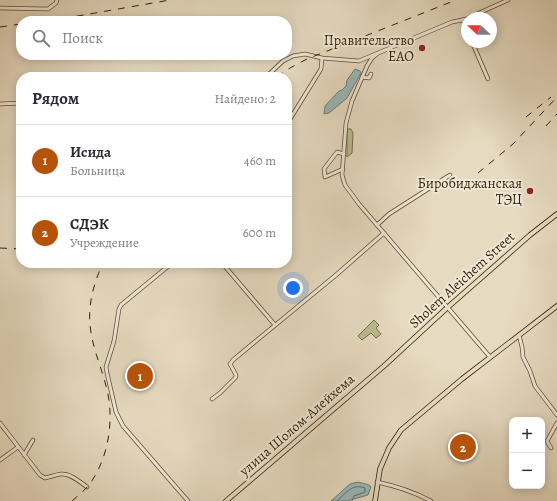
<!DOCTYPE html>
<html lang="ru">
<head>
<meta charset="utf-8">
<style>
	body { margin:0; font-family:Alegreya,serif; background:#f2f2f3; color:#2b2b33 }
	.controls { position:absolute; right:12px; bottom:12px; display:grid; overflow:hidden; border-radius:8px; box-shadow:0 2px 10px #0003 }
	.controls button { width:36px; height:36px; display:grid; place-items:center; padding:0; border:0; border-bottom:1px solid #e1e1e2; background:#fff; color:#2b2b33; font:20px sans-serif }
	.compass { position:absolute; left:461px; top:12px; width:36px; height:36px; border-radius:50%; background:#fff; box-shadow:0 2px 10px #0003; rotate:292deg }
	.you { position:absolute; left:293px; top:288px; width:14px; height:14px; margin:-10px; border:3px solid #fff; border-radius:50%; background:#1a73e8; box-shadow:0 0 0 6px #1a73e833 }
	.badge { display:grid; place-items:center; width:26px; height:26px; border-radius:50%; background:#b45309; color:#fff; font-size:13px; font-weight:700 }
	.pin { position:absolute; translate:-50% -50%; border:2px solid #fff; box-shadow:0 1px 4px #0006 }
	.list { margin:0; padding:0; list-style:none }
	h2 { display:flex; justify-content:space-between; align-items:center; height:52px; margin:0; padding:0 16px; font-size:17px }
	h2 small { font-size:13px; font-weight:400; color:#7c7c81 }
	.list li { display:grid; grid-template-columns:26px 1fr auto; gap:12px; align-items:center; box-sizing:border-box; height:72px; padding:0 16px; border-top:1px solid #e1e1e2 }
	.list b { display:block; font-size:15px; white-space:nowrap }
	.list p { margin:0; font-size:13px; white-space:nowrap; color:#7c7c81 }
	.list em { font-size:13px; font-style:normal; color:#7c7c81 }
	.icon { flex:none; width:22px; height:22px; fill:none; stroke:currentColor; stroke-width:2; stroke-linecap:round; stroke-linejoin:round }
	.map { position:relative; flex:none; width:557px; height:501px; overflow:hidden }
	.search { position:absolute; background:#fff; box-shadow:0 2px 10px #0003; left:16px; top:16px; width:276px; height:44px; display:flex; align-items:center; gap:10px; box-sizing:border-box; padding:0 14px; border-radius:16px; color:#7c7c81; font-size:15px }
	.panel { position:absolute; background:#fff; box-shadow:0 2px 10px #0003; left:16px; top:72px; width:276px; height:196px; border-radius:16px }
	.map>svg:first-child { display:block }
</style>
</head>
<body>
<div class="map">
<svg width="557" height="501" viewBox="0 0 557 501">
	<rect width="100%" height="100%" fill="#e6dac0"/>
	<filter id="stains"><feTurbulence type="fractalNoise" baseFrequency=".005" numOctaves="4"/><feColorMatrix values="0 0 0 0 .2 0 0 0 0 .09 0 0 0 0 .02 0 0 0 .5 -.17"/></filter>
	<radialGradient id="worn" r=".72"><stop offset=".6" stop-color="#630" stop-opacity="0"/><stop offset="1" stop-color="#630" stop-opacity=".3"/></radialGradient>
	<g fill="#bcbd8d" stroke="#766e4a">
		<path d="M347 129H351L353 133 352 153 347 157Z"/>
		<path d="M374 320 379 325 376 328 381 334 376 338 371 333 362 340 358 336Z"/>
	</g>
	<g fill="#99b8bb" stroke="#6f7b73">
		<path d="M355 69 360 71 361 73 347 98 329 113 324 114 325 106 339 91 342 90 346 86 347 80Z"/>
		<path d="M358 482 369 485 371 487 368 495 347 501H331L350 484Z"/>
	</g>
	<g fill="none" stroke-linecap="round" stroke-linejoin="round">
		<path stroke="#646c61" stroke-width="1" d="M337 501C346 493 352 483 365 488V492L354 496 352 501"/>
		<g stroke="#5e4e35" stroke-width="4.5">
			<g id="minor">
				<path d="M0 8 48 9 56 3 57 0"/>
				<path d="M468 18 508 0"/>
				<path d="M463 20 467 30"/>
				<path d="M472 42 488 79"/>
				<path d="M377 54 372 58 367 66 352 101 346 123 342 175 345 185 359 204 490 357"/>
				<path d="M266 77 283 61 293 56 305 54 322 58 359 61 452 22 467 19"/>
				<path d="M362 77 369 78 371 74"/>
				<path d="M0 104 21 103"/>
				<path d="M287 124 321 69 322 58"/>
				<path d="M343 169 325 177 324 169 337 152 344 154"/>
				<path d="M377 225 389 214 450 175"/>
				<path d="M172 263 121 305 119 309 114 341 106 367 107 373 116 412 123 426 188 501"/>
				<path d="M222 263 275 325"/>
				<path d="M519 335 522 347 523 357 530 371 535 386 557 415"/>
				<path d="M212 399 220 393 236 377V375L230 364 233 360 336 275 384 233"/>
				<path d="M0 423 40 475 45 478C50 477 55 475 61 474 70 473 80 482 87 487"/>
				<path d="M551 448 547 441 557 423"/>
				<path d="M24 455 33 440"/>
				<path d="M0 460 18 447"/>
				<path d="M377 482C396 486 414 492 431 501"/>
			</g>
		</g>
		<g stroke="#301f07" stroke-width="5.5">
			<g id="major">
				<path d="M226 501 384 366 448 307 530 235 557 214"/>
				<path d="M375 501 380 469 389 448 401 430 462 379 557 306"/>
			</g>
		</g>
		<use href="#minor" stroke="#efe7d6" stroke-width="3"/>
		<use href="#major" stroke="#e6dac0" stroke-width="4"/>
		<g stroke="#301f07" stroke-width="1" stroke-dasharray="7 7" stroke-linecap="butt">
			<path d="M36 21 54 18"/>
			<path d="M49 21 170 0"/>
			<path d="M0 27 21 24"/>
			<path d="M277 77 290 68 307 59 456 0"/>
			<path d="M526 117 551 97"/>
			<path d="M546 126 557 114"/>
			<path d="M478 173 513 144 557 97"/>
			<path d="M0 248 21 249"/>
			<path d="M72 501C80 494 88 488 93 479 109 454 114 418 107 390 102 368 92 348 90 325 88 304 94 282 103 263"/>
		</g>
	</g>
	<g fill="#8f2418" stroke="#efe7d6" stroke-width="1.5">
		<circle cx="422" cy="48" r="4"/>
		<circle cx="530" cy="191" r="4"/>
	</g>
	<g text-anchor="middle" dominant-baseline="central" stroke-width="4" stroke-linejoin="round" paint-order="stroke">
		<g font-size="14" fill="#301f07" stroke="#efe7d6" text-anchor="end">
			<text x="414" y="40">Правительство<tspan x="414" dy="16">ЕАО</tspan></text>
			<text x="522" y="183">Биробиджанская<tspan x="522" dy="16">ТЭЦ</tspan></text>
		</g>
		<g font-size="14" fill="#301f07" stroke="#efe7d6">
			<text transform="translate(462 280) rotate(-42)">Sholem Aleichem Street</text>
			<text transform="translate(297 425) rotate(-41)">улица Шолом-Алейхема</text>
		</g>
	</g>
	<rect width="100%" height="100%" filter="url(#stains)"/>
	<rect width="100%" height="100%" fill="url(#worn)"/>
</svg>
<div class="controls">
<button>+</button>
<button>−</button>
</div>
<svg class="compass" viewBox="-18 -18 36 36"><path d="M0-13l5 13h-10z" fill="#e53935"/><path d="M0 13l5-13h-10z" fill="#7c7c81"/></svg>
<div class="you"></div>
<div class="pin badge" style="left:140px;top:376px">1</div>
<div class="pin badge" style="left:463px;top:447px">2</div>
<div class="search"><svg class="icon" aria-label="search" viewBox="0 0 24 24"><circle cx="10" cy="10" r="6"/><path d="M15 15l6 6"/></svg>Поиск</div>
<section class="panel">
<h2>Рядом<small>Найдено: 2</small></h2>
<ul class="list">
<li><span class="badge">1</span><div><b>Исида</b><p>Больница</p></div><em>460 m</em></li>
<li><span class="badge">2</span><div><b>СДЭК</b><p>Учреждение</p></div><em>600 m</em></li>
</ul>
</section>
</div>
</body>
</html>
